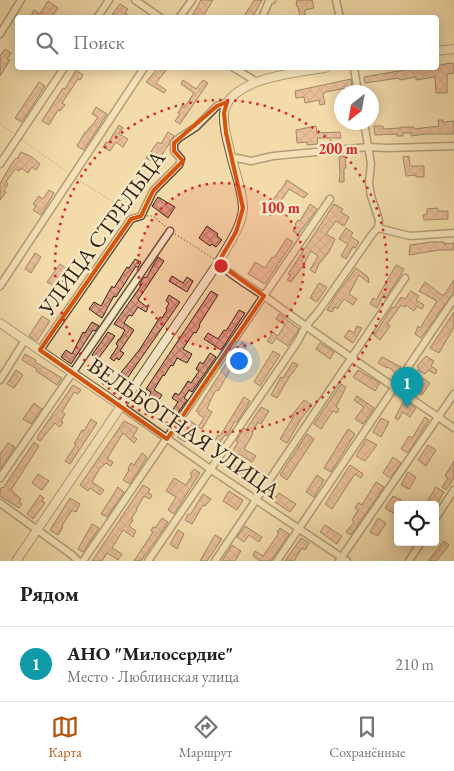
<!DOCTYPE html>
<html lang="ru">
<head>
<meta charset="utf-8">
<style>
	body { margin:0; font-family:"EB Garamond",serif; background:#f2f2f2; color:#202124 }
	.controls { position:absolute; right:15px; bottom:15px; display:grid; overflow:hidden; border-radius:5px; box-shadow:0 2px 12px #0003 }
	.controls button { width:45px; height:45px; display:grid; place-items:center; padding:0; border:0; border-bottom:1px solid #e0e0e0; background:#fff; color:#202124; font:25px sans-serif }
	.compass { position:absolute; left:334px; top:85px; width:45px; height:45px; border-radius:50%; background:#fff; box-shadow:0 2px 12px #0003; rotate:211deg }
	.you { position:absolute; left:238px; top:360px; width:18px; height:18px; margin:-12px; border:4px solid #fff; border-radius:50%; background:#1a73e8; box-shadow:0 0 0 8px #1a73e833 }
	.badge { display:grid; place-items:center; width:32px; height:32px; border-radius:50%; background:#b45309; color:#fff; font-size:16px; font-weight:700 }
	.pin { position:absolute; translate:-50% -41px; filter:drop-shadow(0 1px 2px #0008) }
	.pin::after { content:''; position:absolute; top:26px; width:18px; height:15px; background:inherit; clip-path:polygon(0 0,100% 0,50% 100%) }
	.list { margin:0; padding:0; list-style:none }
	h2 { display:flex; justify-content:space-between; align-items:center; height:65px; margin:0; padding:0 20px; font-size:21px }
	h2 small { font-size:16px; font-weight:400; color:#757577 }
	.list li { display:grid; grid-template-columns:32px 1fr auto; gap:15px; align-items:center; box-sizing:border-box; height:75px; padding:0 20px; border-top:1px solid #e0e0e0 }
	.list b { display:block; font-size:19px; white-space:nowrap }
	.list p { margin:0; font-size:16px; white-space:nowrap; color:#757577 }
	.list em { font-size:16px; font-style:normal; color:#757577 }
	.icon { flex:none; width:28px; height:28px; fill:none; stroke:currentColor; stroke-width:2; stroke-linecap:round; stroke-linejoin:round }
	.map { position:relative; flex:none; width:454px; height:561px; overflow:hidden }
	.search { position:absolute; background:#fff; box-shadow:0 2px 12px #0003; left:15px; right:15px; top:15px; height:55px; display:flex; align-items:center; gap:12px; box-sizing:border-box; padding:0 18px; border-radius:5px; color:#757577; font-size:19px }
	.sheet { height:140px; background:#fff }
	nav { display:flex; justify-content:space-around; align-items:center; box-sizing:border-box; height:70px; border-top:1px solid #e0e0e0; background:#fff; font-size:14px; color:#757577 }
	nav a { display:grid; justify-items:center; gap:2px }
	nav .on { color:#b45309 }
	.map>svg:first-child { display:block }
</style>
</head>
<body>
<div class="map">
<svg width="454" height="561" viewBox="0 0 454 561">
	<defs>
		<pattern id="building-cross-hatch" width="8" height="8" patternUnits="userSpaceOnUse" patternTransform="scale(1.25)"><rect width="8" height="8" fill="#e09b84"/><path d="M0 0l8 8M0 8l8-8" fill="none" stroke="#b67e6b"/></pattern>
	</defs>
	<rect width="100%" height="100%" fill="#f3dbaa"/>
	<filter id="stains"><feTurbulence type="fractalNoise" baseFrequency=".004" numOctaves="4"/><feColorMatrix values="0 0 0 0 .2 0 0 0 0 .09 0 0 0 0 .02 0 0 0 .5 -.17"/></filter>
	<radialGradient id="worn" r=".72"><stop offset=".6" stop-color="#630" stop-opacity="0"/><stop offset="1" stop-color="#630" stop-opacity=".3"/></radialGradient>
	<g fill="url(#building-cross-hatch)" stroke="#362414">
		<path d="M201 0H213L202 18H191Z"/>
		<path d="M254 0H262L252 18H243Z"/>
		<path d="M297 0H312L314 8 305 10V18H300L298 6H296Z"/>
		<path d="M48 1 58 8 51 18H30L34 10 40 14Z"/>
		<path d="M120 4 128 9 125 13 128 15 126 18H116L112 15Z"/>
		<path d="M5 49 11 53 7 59 10 60 0 76V56Z"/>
		<path d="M450 63 454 64V73L447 74V93H436L435 77 416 80V77L400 80 399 78 365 83 364 77 410 69 436 68V66Z"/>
		<path d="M158 68H168L156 83 166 90 164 93 146 82Z"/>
		<path d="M76 70 83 75 80 80 78 79 62 103 65 105 60 111 58 110 49 125 42 121 63 88 65 89Z"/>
		<path d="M351 79 352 87 325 92V93L323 94 325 104 320 105 319 100 305 103 304 97 296 98 295 91Z"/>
		<path d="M183 80 196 89 203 80 208 83 180 124 175 121 180 114 178 113 182 106 184 108 194 93 181 84Z"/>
		<path d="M39 82 45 86 22 122 15 118Z"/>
		<path d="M96 107 107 114 84 150 77 146 85 132H86L91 126H92L98 117 92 114Z"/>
		<path d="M438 120H443V122L454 121V134H426L411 136V133H403V136H397V134L375 135 374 126H383V129L401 128V127H414V129L439 126Z"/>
		<path d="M119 125 123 128 119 134 128 139 123 147 116 142 110 151 103 147 106 142 108 143Z"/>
		<path d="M316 126 317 133 340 132 341 138H317L318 144 307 145V142L297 143 296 130Z"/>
		<path d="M168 132 174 136 156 164 146 158 158 142 161 144Z"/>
		<path d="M21 152 32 157 40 164 36 170 32 167 28 173 21 168 19 171 15 169 6 182 8 184 4 191 6 192 0 200V184L10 166 16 158 17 159Z"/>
		<path d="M345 156 346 168H344V182H339L340 173 339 157Z"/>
		<path d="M409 156 410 166H424V177H416V175L406 176 403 157Z"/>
		<path d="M287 180 308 194 304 198 289 189 271 216 265 212 280 190H281Z"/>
		<path d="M49 190 54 193 41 215 33 210 36 206 33 204 39 196 43 199Z"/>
		<path d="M158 197 175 207 168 218 152 206Z"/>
		<path d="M310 204 317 209 298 235 293 231 296 225 295 224 298 220 300 221Z"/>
		<path d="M334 204 343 209 341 212 349 217 344 226 336 221 326 234 335 239 329 252 319 264 315 273 310 270 318 256 311 251 303 266 291 282 287 280 291 275 288 274Z"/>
		<path d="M437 208 438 211H448V219L424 220 423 215 427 214V209Z"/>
		<path d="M207 226 218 234 217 236 222 240 216 247 211 244 210 246 199 238Z"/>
		<path d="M346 228 353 233 350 236 359 242 355 248 353 247 346 259 341 256 348 244 339 239Z"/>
		<path d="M287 238 293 242 265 284 248 274 255 262 265 268 272 257 274 258Z"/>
		<path d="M431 242H444V244L454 243V250H439L409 255 410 245Z"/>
		<path d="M35 253 41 257 31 273 25 269Z"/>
		<path d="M158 257 164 261 138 300 148 308 146 312 138 307 132 316 129 315 124 323 134 330 120 351 124 353 119 360 116 358 114 361 110 358 118 346 116 344 119 339H120L125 330 114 324 133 297 142 284 140 283 144 277 146 278Z"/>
		<path d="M135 259 141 262 138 268 136 266 116 297 114 296 102 318 89 309 94 302 101 306 112 286 114 288 127 267 129 268Z"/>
		<path d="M60 264 66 268 63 273 66 275 62 282 59 280 55 287 47 282Z"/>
		<path d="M396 265 404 269 388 295 386 298 383 296 377 308 370 304 373 298 376 300Z"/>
		<path d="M356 268 368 277 369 283 359 275 349 294 357 299 353 305 344 299 337 309 335 307 332 312 327 310 336 295Z"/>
		<path d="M172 276 183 283 187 277 193 281 187 292 169 281Z"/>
		<path d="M454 280V292L421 338 415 334 418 326 420 328 437 301 419 291 425 282 442 295H444Z"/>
		<path d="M319 283 327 287 317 302 310 298Z"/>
		<path d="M211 291 218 295 199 325 200 326 196 333 194 332 183 349 192 354 187 363 177 358 173 366 171 365 164 376 163 375 154 390 162 395 158 401 149 396 151 392 146 389Z"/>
		<path d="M411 291 419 296 416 300 424 305 422 309 417 306 414 311 406 305 405 307 401 305 387 324 390 326 380 340 374 335 392 307 394 308 401 297 405 299Z"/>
		<path d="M169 295 180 302 126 380 119 375 140 349 160 317 162 318 167 310 166 309 169 303 166 301Z"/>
		<path d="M239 310 245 313 221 350 204 339 208 333 218 339 224 330 226 331Z"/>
		<path d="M454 312V327L439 353 430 348Z"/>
		<path d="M279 314 299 329 288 346 276 338 272 344 267 341 273 332 278 336 285 325 276 319Z"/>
		<path d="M42 316 50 321 37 341 29 336Z"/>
		<path d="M92 322 99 326 95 331 93 330 71 364 61 357 66 350 72 354 83 332 85 333Z"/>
		<path d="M357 326 362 328 353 343 344 337 349 330 354 333Z"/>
		<path d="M108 332 115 336 98 359 92 355Z"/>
		<path d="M242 342 247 346 236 363 235 362 218 391 216 390 212 397 207 409 212 412 202 429 198 427 204 418 198 414 199 412 196 411 226 364H227Z"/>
		<path d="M320 343 334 352 330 359 316 349Z"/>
		<path d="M273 351 280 355 260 386 254 382Z"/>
		<path d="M210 353 216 357 192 392 189 390 184 398 187 400 177 414 172 411 178 402 172 398 175 393 179 395 188 381 191 383 199 371 196 369 200 362 203 364Z"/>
		<path d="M25 354 36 360 35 362 62 378 57 385 36 371 37 369 22 360Z"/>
		<path d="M426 356 434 361 431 366 437 370 435 374 428 370 425 374 418 370 419 368 417 366Z"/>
		<path d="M382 357 401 367 396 373 388 367 387 368 378 363Z"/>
		<path d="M293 362 298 365 292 374H291L277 398 271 395 281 377 283 378Z"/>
		<path d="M16 370 23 375 14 388 7 384Z"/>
		<path d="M358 370 380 383 375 391 353 377Z"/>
		<path d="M410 377 420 384 423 378 430 383 422 395 416 391 418 387 408 381Z"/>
		<path d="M341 384 346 387 336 407 339 409 337 413 333 411 321 429 314 424Z"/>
		<path d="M73 385 81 390 78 394 74 392 62 412 65 414 61 421 63 422 60 427 55 423 40 441 37 439 39 434Z"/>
		<path d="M357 396 374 408 363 424 355 419 364 407 354 400Z"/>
		<path d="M244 397 250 401 237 422 235 421 227 436 225 435 218 445 215 440 218 435 220 436Z"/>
		<path d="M304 400 312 405 301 419 287 443 280 439 294 416 292 415Z"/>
		<path d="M404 400 416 408 410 417 403 412 398 420 395 418Z"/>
		<path d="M34 403 42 409 31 424 23 419Z"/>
		<path d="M261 407 269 411 261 424 258 422 252 433 253 434 244 449 256 456 252 462 239 454 237 457 231 454 238 442 236 441 244 428 246 430Z"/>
		<path d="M425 417 429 420 408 453 401 449 409 436 412 438Z"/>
		<path d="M381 418 389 422 381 437 373 432Z"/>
		<path d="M91 419 97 423 70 464 65 461 76 445 74 444 82 430 84 431Z"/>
		<path d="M189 420 198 426 195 432 192 430 185 442 177 437Z"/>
		<path d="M124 421 138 428 133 436 137 439 134 443 123 433 107 459 113 462 111 466 106 463 100 468 92 482 104 490 100 495 90 488 88 491 80 485Z"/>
		<path d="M348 429 355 434 331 472 324 468Z"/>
		<path d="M307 434 314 439 287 480 280 475Z"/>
		<path d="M366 439 377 445 365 461 356 456Z"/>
		<path d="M34 442 39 446 11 490 21 499 19 502 22 504 19 508 0 496V490L2 487 3 488Z"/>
		<path d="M8 443 15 447 0 469V454Z"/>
		<path d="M428 445 436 450 426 466 418 460Z"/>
		<path d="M142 453 147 457 130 484 123 480 129 470 128 469 131 463 134 465Z"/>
		<path d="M393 457 401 463 390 478 383 473Z"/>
		<path d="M454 461V478L446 490 442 487 448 478 445 476Z"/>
		<path d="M236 465 250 474 246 481 232 472Z"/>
		<path d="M350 465 363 474 361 478 355 474 332 509 325 504Z"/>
		<path d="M194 469 200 473 174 514 168 510 176 497 166 491 174 478 186 485 192 476 190 474Z"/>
		<path d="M408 472 416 477 409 489 401 485Z"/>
		<path d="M38 474 49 481 42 490 32 483Z"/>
		<path d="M317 475 324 480 314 497 306 492Z"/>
		<path d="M376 482 384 487 351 535 346 532 354 522 352 520 358 510 355 508 358 503 362 505Z"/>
		<path d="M143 485 150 489 148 493 152 495 150 499 144 496 136 510H137L131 519 133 520 129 526 136 531 133 537 123 530 112 548 122 554 118 560 107 553 102 561H92Z"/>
		<path d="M118 487 124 492 107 517 101 514Z"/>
		<path d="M436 487 444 492 436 505H432L427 502Z"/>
		<path d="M229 491 243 500 237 510 223 501Z"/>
		<path d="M268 492 276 497 279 493 296 504 290 512 266 496Z"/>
		<path d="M203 494 211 499 205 506 203 505 192 524 185 520 188 514 190 515Z"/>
		<path d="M40 495 44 498 42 501 45 503 33 519 27 514Z"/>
		<path d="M393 496 401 500 393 513 385 508Z"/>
		<path d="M70 498 80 504 76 512 72 510 62 526 63 527 58 535 50 530Z"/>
		<path d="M162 518 168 522 165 527 141 561H134L153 532 151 531 153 527 155 528 158 524Z"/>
		<path d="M378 518 386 523 378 536 370 532Z"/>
		<path d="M92 524 99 528 83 552 78 549Z"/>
		<path d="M325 525 342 536 337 544 320 532Z"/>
		<path d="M245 526 262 537 259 542 249 535 244 542 237 537Z"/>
		<path d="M280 528 289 534 271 561H260L253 556 255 551 263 556 279 533 277 532Z"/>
		<path d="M178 530 184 534 177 549 170 544Z"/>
		<path d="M215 535 222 539 207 561H200Z"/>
		<path d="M301 538 309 543 305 550 302 548 294 561H285Z"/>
		<path d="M444 541 449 545 436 561H428Z"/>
		<path d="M232 545 241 551 235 561H222Z"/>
	</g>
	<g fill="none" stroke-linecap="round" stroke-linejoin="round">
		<g stroke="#65523a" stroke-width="9">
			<g id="minor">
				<path d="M135 0 161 18"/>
				<path d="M336 0 340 18"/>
				<path d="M97 18 109 0"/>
				<path d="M179 18 192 0"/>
				<path d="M262 18 269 1 272 0"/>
				<path d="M0 34 21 0"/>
				<path d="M234 68 257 82"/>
				<path d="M354 68 358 92"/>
				<path d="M364 122 371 164 369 183 371 196 379 220 378 228"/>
				<path d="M232 157 251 161 273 156 369 147 387 148 454 146"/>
				<path d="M0 164 64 68"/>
				<path d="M378 228 410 236 454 233"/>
				<path d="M218 263C234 278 253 288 271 301 331 345 393 386 454 428"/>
				<path d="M0 286 144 68"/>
				<path d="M40 350 131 219 141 216 153 191 179 165 181 159 174 151V143L179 138 196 127 217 106 227 102"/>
				<path d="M0 380 25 340"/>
				<path d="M121 406 210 469 347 561"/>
				<path d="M0 478 170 231"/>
				<path d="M0 503 72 555 78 561"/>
				<path d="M435 519 454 490"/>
				<path d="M83 561 330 199"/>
				<path d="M148 561 298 341 305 327 318 312 373 233 378 228"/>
				<path d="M215 561 405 278"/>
				<path d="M277 561 454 299"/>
				<path d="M339 561 454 394"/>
				<path d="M409 561 421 542"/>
			</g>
		</g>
		<g stroke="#65523a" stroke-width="10">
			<g id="tertiary">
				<path d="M436 51 454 49"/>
				<path d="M0 323 121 406"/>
				<path d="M16 561 218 263C227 247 243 225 243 207 242 189 235 172 231 155 228 143 223 127 224 114 227 78 299 72 325 68"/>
			</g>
		</g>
		<g stroke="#362414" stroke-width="1" stroke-dasharray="1 2.5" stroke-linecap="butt">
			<path d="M0 124 13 133"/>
			<path d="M22 140 68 172"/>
			<path d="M77 179 131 213"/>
			<path d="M147 216H153L166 227"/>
			<path d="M175 234 214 259"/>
		</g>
		<use href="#minor" stroke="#f7e8c8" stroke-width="6"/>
		<use href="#tertiary" stroke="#f7e8c8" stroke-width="8"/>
	</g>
	<path d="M0 0H454V561H0ZM227 102 224 113 226 133 243 208 236 232 218 263 264 296 167 439 40 350 131 219 141 216 153 191 183 161 174 151V143L217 106Z" fill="#f3dbaa" fill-opacity=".55" fill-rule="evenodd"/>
	<path fill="none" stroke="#d6540d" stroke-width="4" stroke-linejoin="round" d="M227 102 224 113 226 133 243 208 236 232 218 263 264 296 167 439 40 350 131 219 141 216 153 191 183 161 174 151V143L217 106Z"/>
	<circle cx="221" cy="266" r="83" fill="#d62828" fill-opacity=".12"/>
	<g fill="none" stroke="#d62828" stroke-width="2.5" stroke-dasharray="2.5 5">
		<circle cx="221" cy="266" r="83"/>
		<circle cx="221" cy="266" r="166"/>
	</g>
	<g text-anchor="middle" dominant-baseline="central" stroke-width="5" stroke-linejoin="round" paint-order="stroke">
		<g font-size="22" fill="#362414" stroke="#f7e8c8">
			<text transform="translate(102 233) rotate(-54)">УЛИЦА СТРЕЛЬЦА</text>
			<text transform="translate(184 428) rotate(35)">ВЕЛЬБОТНАЯ УЛИЦА</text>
		</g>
	</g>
	<circle cx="221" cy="266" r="8" fill="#d62828" stroke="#f7e8c8" stroke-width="2.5"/>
	<g font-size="15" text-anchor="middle" font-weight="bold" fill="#d62828" stroke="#f7e8c8" stroke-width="5" stroke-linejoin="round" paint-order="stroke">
		<text x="338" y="154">200 m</text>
		<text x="280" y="213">100 m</text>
	</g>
	<rect width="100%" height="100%" filter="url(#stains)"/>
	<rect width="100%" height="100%" fill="url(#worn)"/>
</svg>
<div class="controls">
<button><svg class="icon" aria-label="locate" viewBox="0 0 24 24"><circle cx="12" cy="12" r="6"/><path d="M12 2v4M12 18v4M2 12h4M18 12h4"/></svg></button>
</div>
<svg class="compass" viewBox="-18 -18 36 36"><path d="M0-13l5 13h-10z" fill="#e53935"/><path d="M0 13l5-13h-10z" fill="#757577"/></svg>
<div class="you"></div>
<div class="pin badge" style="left:407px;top:408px;background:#0f9aa8">1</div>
<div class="search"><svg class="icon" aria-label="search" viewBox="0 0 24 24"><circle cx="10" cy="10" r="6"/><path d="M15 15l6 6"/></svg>Поиск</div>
</div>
<section class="sheet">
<h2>Рядом<small></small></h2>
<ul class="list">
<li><span class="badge" style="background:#0f9aa8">1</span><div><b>АНО &quot;Милосердие&quot;</b><p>Место · Люблинская улица</p></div><em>210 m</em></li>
</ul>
</section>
<nav>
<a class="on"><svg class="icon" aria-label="map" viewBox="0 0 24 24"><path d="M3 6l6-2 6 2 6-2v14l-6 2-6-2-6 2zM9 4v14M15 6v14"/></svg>Карта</a>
<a><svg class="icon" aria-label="directions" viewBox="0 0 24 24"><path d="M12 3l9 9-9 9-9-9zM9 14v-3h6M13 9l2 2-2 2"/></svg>Маршрут</a>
<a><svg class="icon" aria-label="saved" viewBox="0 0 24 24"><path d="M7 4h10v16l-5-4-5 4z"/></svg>Сохранённые</a>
</nav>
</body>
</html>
